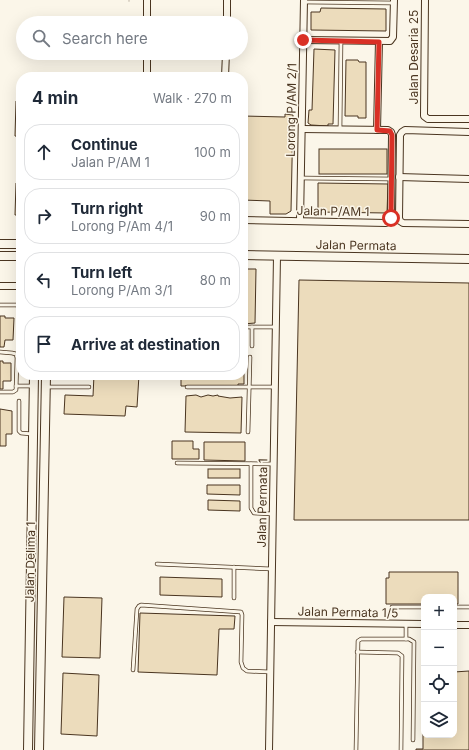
<!DOCTYPE html>
<html lang="en">
<head>
<meta charset="utf-8">
<style>
	body { margin:0; font-family:Inter,sans-serif; background:#f6f6f7; color:#1f2937 }
	.controls { position:absolute; right:12px; bottom:12px; display:grid; overflow:hidden; border-radius:8px; box-shadow:0 4px 16px #0002 }
	.controls button { width:36px; height:36px; display:grid; place-items:center; padding:0; border:0; border-bottom:1px solid #e0e1e3; background:#fff; color:#1f2937; font:20px sans-serif }
	.stop { position:absolute; width:12px; height:12px; margin:-9px; border:3px solid #d93025; border-radius:50%; background:#fff }
	.stop.end { background:#d93025; border-color:#fff; box-shadow:0 1px 4px #0008 }
	.list { margin:0; padding:0; list-style:none }
	h2 { display:flex; justify-content:space-between; align-items:center; height:52px; margin:0; padding:0 16px; font-size:17px }
	h2 small { font-size:13px; font-weight:400; color:#747a83 }
	.list li { display:grid; grid-template-columns:26px 1fr auto; gap:12px; align-items:center; box-sizing:border-box; height:56px; margin:0 8px 8px; padding:0 8px; border:1px solid #e0e1e3; border-radius:16px }
	.list b { display:block; font-size:15px; white-space:nowrap }
	.list p { margin:0; font-size:13px; white-space:nowrap; color:#747a83 }
	.list em { font-size:13px; font-style:normal; color:#747a83 }
	.icon { flex:none; width:22px; height:22px; fill:none; stroke:currentColor; stroke-width:2; stroke-linecap:round; stroke-linejoin:round }
	.map { position:relative; flex:none; width:469px; height:750px; overflow:hidden }
	.search { position:absolute; background:#fff; box-shadow:0 4px 16px #0002; left:16px; top:16px; width:232px; height:44px; display:flex; align-items:center; gap:10px; box-sizing:border-box; padding:0 14px; border-radius:22px; color:#747a83; font-size:15px }
	.panel { position:absolute; background:#fff; box-shadow:0 4px 16px #0002; left:16px; top:72px; width:232px; height:308px; border-radius:16px }
	.map>svg:first-child { display:block }
</style>
</head>
<body>
<div class="map">
<svg width="469" height="750" viewBox="0 0 469 750">
	<rect width="100%" height="100%" fill="#fbf6e9"/>
	<g fill="none" stroke-linecap="round" stroke-linejoin="round">
		<path stroke="#dcd4c6" stroke-width="2" d="M129 0V1"/>
	</g>
	<g fill="#ecdcbc" stroke="#4a3520">
		<path d="M321 8 386 9V31L311 30V12H320Z"/>
		<path d="M314 49 335 50 333 124H328V126L311 125 308 123 309 110H312Z"/>
		<path d="M346 60H358L359 62H366V118H358V116H345Z"/>
		<path d="M16 101H21V137L15 136Z"/>
		<path d="M285 114 293 115 291 211 286 214H270V201L243 200V116L285 117Z"/>
		<path d="M18 142H21V174H17Z"/>
		<rect x="319" y="149" width="68" height="25"/>
		<path d="M16 183H21V215H15Z"/>
		<path d="M318 183 388 184 387 213 318 212Z"/>
		<path d="M243 269H256L255 323 243 324Z"/>
		<path d="M299 280 469 283V520H294Z"/>
		<path d="M0 316H5V318H14L13 340H5L4 347H0Z"/>
		<path d="M0 361H3V363H11V381H3V389H0Z"/>
		<path d="M243 365H244V384H238V386H181V375H243Z"/>
		<path d="M94 375H139L137 407 126 406 125 416 64 414 65 395 93 396Z"/>
		<path d="M196 395 201 397 208 395 213 396 218 395V396L230 398 242 397 241 433 185 432 186 396Z"/>
		<path d="M0 409 12 411V434H6V446H0Z"/>
		<path d="M172 441H193V449H199V459H172Z"/>
		<path d="M204 442H245V461L204 460Z"/>
		<rect x="208" y="469" width="32" height="9"/>
		<path d="M207 485H240V495L207 494Z"/>
		<path d="M208 500 240 501V511L208 510Z"/>
		<path d="M389 572H458V604H454V597H424V604H386V578H389Z"/>
		<path d="M160 577 222 579V597L160 595Z"/>
		<path d="M64 597 102 598 100 658 62 657Z"/>
		<path d="M140 613 235 616 234 629H219L217 675 138 672Z"/>
		<path d="M423 669H424V735H454V672L469 671V750H416V749H423Z"/>
		<path d="M63 673 99 675 97 736 61 734Z"/>
	</g>
	<g fill="none" stroke-linecap="round" stroke-linejoin="round">
		<g stroke="#4a3520" stroke-width="4.5">
			<g id="lane">
				<path d="M304 2 394 3"/>
				<path d="M340 129 341 41"/>
				<path d="M301 178 392 179"/>
				<path d="M0 305H16L20 307 21 310"/>
				<path d="M243 327H276"/>
				<path d="M252 346V327"/>
				<path d="M0 352 12 353 16 354 17 358 16 390 13 392H0"/>
				<path d="M16 386H34"/>
				<path d="M47 387H89"/>
				<path d="M187 387H275"/>
				<path d="M19 401V431L21 433 32 434"/>
				<path d="M248 432 250 357"/>
				<path d="M177 463 274 464"/>
				<path d="M251 464V508L254 513 273 514"/>
				<path d="M157 564 272 569"/>
				<path d="M234 598V567"/>
				<path d="M392 607H424"/>
				<path d="M454 607H469"/>
				<path d="M406 639H409L414 642 413 740"/>
				<path d="M357 652 398 653 402 656 401 750"/>
				<path d="M133 670 137 609 139 606 141 605 241 612 242 615 241 662 243 668 247 671 270 672"/>
				<path d="M356 750 358 641 361 639H406V624"/>
			</g>
		</g>
		<g stroke="#4a3520" stroke-width="8">
			<g id="street">
				<path d="M425 0 424 116 428 119H469"/>
				<path d="M147 23V0"/>
				<path d="M227 23V0"/>
				<path d="M303 40 390 41 393 37 394 0"/>
				<path d="M147 77V53"/>
				<path d="M225 77 226 53"/>
				<path d="M377 130 379 41"/>
				<path d="M469 132 405 130 402 132 400 135 399 218 400 221 403 223 469 224"/>
				<path d="M399 177 469 179"/>
				<path d="M243 220 386 223 390 221 391 218 392 135 391 132 388 130 302 129"/>
				<path d="M300 221 304 0"/>
				<path d="M0 286H21"/>
				<path d="M271 622 424 624"/>
				<path d="M454 625H469"/>
				<path d="M269 750 277 256"/>
			</g>
		</g>
		<g stroke="#4a3520" stroke-width="10">
			<g id="secondary">
				<path d="M0 244H21"/>
				<path d="M243 255 469 259"/>
				<path d="M0 256H21"/>
				<path d="M28 750 34 375"/>
				<path d="M39 750 46 375"/>
			</g>
		</g>
		<use href="#lane" stroke="#fbf6e9" stroke-width="3"/>
		<use href="#street" stroke="#fbf6e9" stroke-width="6"/>
		<use href="#secondary" stroke="#fbf6e9" stroke-width="8"/>
	</g>
	<g fill="none" stroke-linecap="round" stroke-linejoin="round">
		<path stroke="#d93025" stroke-width="5" d="M303 40 379 42 377 130 390 131 392 135 391 218"/>
	</g>
	<g text-anchor="middle" dominant-baseline="central" stroke-width="3" stroke-linejoin="round" paint-order="stroke">
		<g font-size="12" fill="#4a3520" stroke="#fbf6e9">
			<text transform="translate(413 57) rotate(-90)">Jalan Desaria 25</text>
			<text transform="translate(291 110) rotate(-89)">Lorong P/AM 2/1</text>
			<text transform="translate(333 211) rotate(1)">Jalan P/AM 1</text>
			<text transform="translate(356 245) rotate(1)">Jalan Permata</text>
			<text transform="translate(262 503) rotate(-89)">Jalan Permata 1</text>
			<text transform="translate(30 562) rotate(-89)">Jalan Delima 1</text>
			<text transform="translate(348 612) rotate(1)">Jalan Permata 1/5</text>
		</g>
	</g>
</svg>
<div class="controls">
<button>+</button>
<button>−</button>
<button><svg class="icon" aria-label="locate" viewBox="0 0 24 24"><circle cx="12" cy="12" r="6"/><path d="M12 2v4M12 18v4M2 12h4M18 12h4"/></svg></button>
<button><svg class="icon" aria-label="layers" viewBox="0 0 24 24"><path d="M12 4l9 5-9 5-9-5zM3 14l9 5 9-5"/></svg></button>
</div>
<div class="stop" style="left:391px;top:218px"></div>
<div class="stop end" style="left:303px;top:40px"></div>
<div class="search"><svg class="icon" aria-label="search" viewBox="0 0 24 24"><circle cx="10" cy="10" r="6"/><path d="M15 15l6 6"/></svg>Search here</div>
<section class="panel">
<h2>4 min<small>Walk · 270 m</small></h2>
<ul class="list">
<li><svg class="icon" aria-label="ahead" viewBox="0 0 24 24"><path d="M12 20V5M6 11l6-6 6 6"/></svg><div><b>Continue</b><p>Jalan P/AM 1</p></div><em>100 m</em></li>
<li><svg class="icon" aria-label="right" viewBox="0 0 24 24"><path d="M7 20v-9h11M14 6l5 5-5 5"/></svg><div><b>Turn right</b><p>Lorong P/Am 4/1</p></div><em>90 m</em></li>
<li><svg class="icon" aria-label="left" viewBox="0 0 24 24"><path d="M17 20v-9H6M10 6l-5 5 5 5"/></svg><div><b>Turn left</b><p>Lorong P/Am 3/1</p></div><em>80 m</em></li>
<li><svg class="icon" aria-label="arrive" viewBox="0 0 24 24"><path d="M6 21V4h12l-3 4 3 4H6"/></svg><div><b>Arrive at destination</b></div></li>
</ul>
</section>
</div>
</body>
</html>
